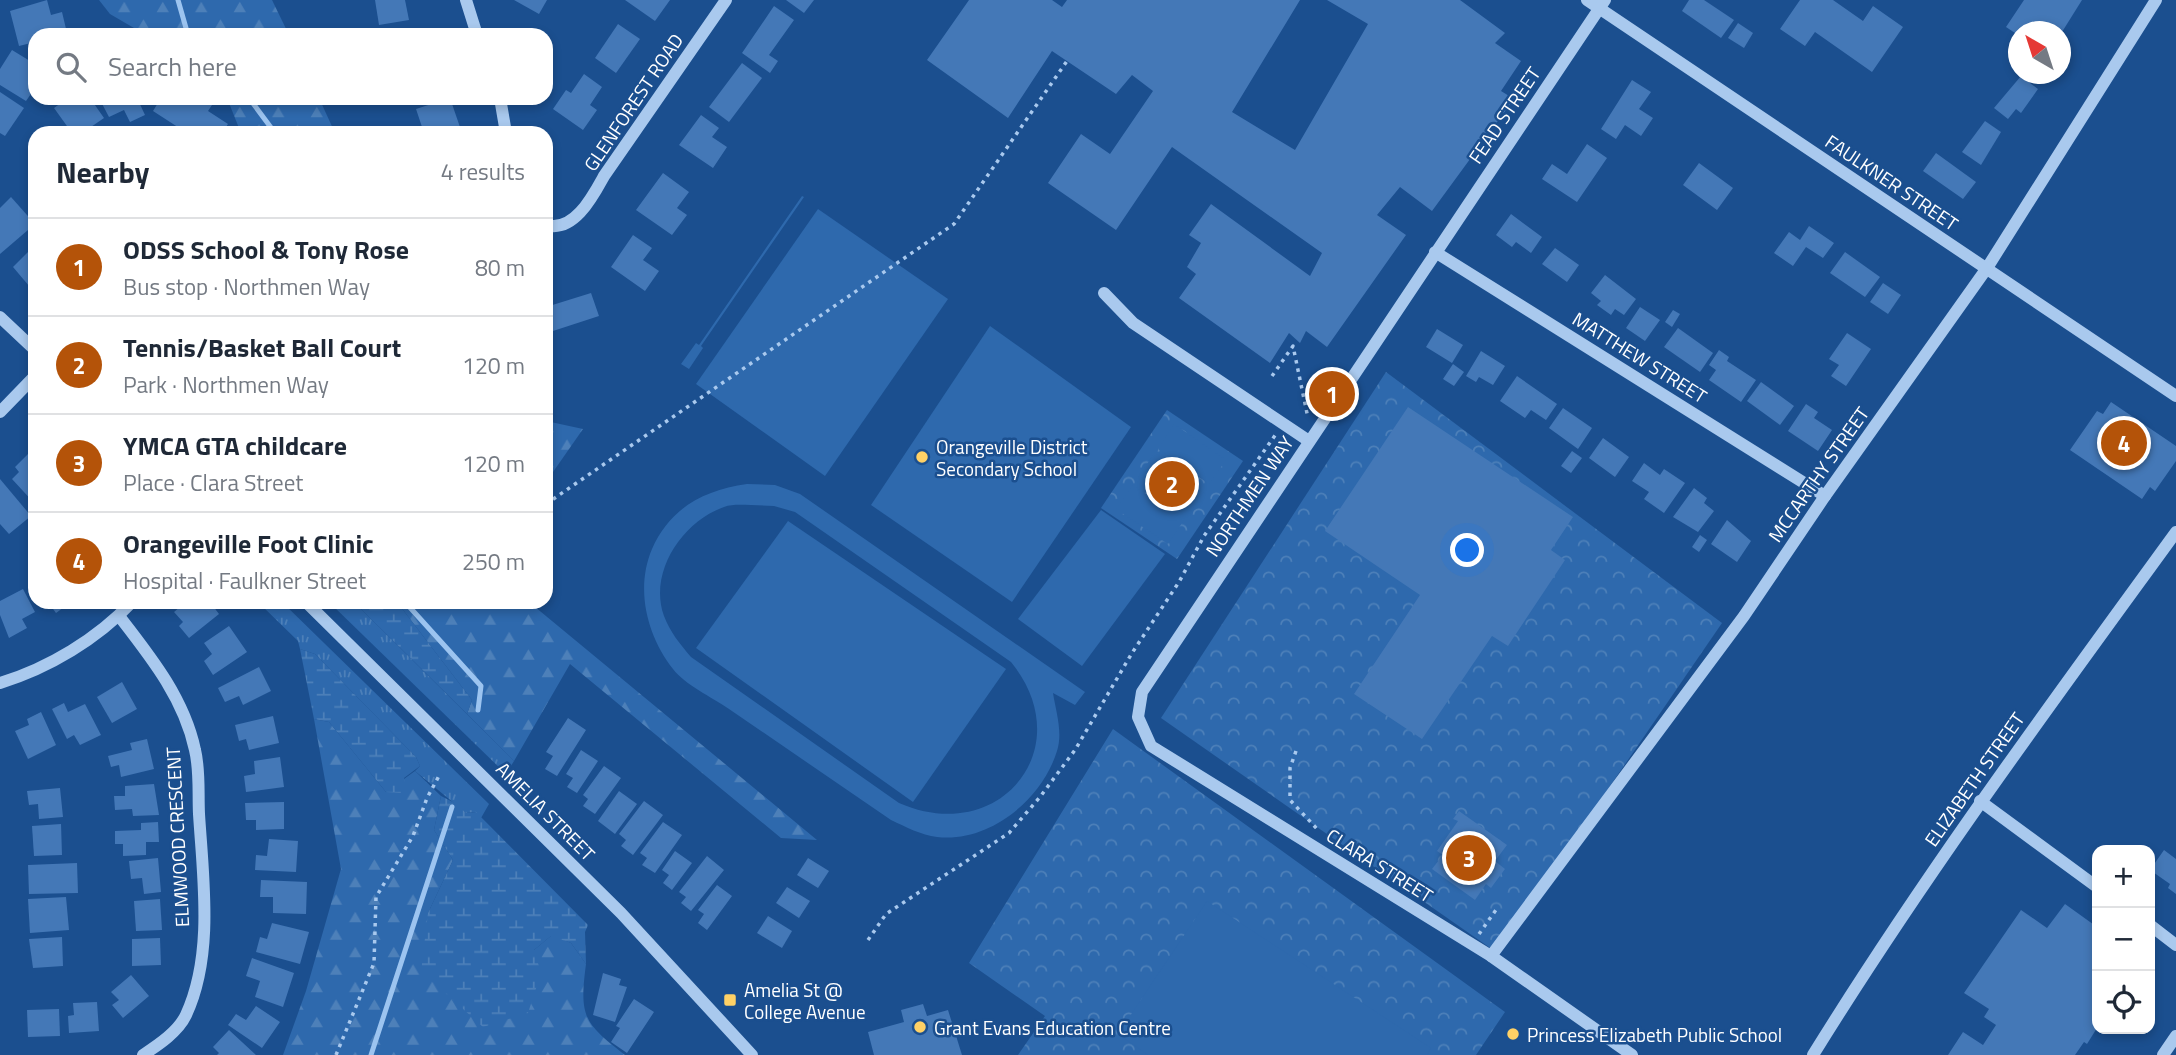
<!DOCTYPE html>
<html lang="en">
<head>
<meta charset="utf-8">
<style>
	body { margin:0; font-family:"Titillium Web",sans-serif; background:#f2f2f3; color:#1f2937 }
	.controls { position:absolute; right:21px; bottom:21px; display:grid; overflow:hidden; border-radius:14px; box-shadow:0 4px 10px #0003 }
	.controls button { width:63px; height:63px; display:grid; place-items:center; padding:0; border:0; border-bottom:2px solid #e0e1e3; background:#fff; color:#1f2937; font:35px sans-serif }
	.compass { position:absolute; left:2008px; top:21px; width:63px; height:63px; border-radius:50%; background:#fff; box-shadow:0 4px 10px #0003; rotate:321deg }
	.you { position:absolute; left:1468px; top:551px; width:24px; height:24px; margin:-18px; border:5px solid #fff; border-radius:50%; background:#1a73e8; box-shadow:0 0 0 10px #1a73e833 }
	.badge { display:grid; place-items:center; width:46px; height:46px; border-radius:50%; background:#b45309; color:#fff; font-size:23px; font-weight:700 }
	.pin { position:absolute; translate:-50% -50%; border:4px solid #fff; box-shadow:0 2px 7px #0006 }
	.list { margin:0; padding:0; list-style:none }
	h2 { display:flex; justify-content:space-between; align-items:center; height:91px; margin:0; padding:0 28px; font-size:30px }
	h2 small { font-size:23px; font-weight:400; color:#747a83 }
	.list li { display:grid; grid-template-columns:46px 1fr auto; gap:21px; align-items:center; box-sizing:border-box; height:98px; padding:0 28px; border-top:2px solid #e0e1e3 }
	.list b { display:block; font-size:26px; white-space:nowrap }
	.list p { margin:0; font-size:23px; white-space:nowrap; color:#747a83 }
	.list em { font-size:23px; font-style:normal; color:#747a83 }
	.icon { flex:none; width:38px; height:38px; fill:none; stroke:currentColor; stroke-width:2; stroke-linecap:round; stroke-linejoin:round }
	.map { position:relative; flex:none; width:2176px; height:1055px; overflow:hidden }
	.search { position:absolute; background:#fff; box-shadow:0 4px 10px #0003; left:28px; top:28px; width:525px; height:77px; display:flex; align-items:center; gap:18px; box-sizing:border-box; padding:0 24px; border-radius:21px; color:#747a83; font-size:26px }
	.panel { position:absolute; background:#fff; box-shadow:0 4px 10px #0003; left:28px; top:126px; width:525px; height:483px; border-radius:21px }
	.map>svg:first-child { display:block }
</style>
</head>
<body>
<div class="map">
<svg width="2176" height="1055" viewBox="0 0 2176 1055">
	<defs>
		<pattern id="grass-tufts" width="24" height="20" patternUnits="userSpaceOnUse" patternTransform="scale(1.75)"><rect width="24" height="20" fill="#2e69ad"/><path d="M3 7l-1-3M5 7V3M7 7l1-3M15 17l-1-3M17 17v-4M19 17l1-3" fill="none" stroke="#4d80b9"/></pattern>
		<pattern id="forest-firs" width="22" height="20" patternUnits="userSpaceOnUse" patternTransform="scale(1.75)"><rect width="22" height="20" fill="#2e69ad"/><path d="M5 1l3.5 6h-7zM16 11l3.5 6h-7z" fill="#4d80b9"/></pattern>
		<pattern id="wetland-marsh" width="20" height="14" patternUnits="userSpaceOnUse" patternTransform="scale(1.75)"><rect width="20" height="14" fill="#2e69ad"/><path d="M1 5h8M5 5V1M11 12h8M15 12V8" fill="none" stroke="#4d80b9"/></pattern>
		<pattern id="park-crowns" width="20" height="18" patternUnits="userSpaceOnUse" patternTransform="scale(1.75)"><rect width="20" height="18" fill="#2e69ad"/><path d="M2 6a3 3 0 1 1 6 0M12 15a3 3 0 1 1 6 0" fill="none" stroke="#4d80b9"/></pattern>
	</defs>
	<rect width="100%" height="100%" fill="#1b4f8f"/>
	<g fill="url(#grass-tufts)">
		<path d="M258 602H282L489 804 481 818 475 812 466 813 415 771 420 766 416 757 315 654 300 649 298 641Z"/>
		<path d="M329 602H354L514 761 506 774Z"/>
	</g>
	<g fill="url(#forest-firs)">
		<path d="M99 0H272L289 35H146L110 14Z"/>
		<path d="M227 98H319L335 133H241Z"/>
		<path d="M546 421 583 429 546 482Z"/>
		<path d="M397 602H529L817 840 781 838 570 664 514 761 467 714 472 700Z"/>
		<path d="M314 719 329 722 386 792 415 771 441 796 434 830 453 860 428 913 534 950 552 935 571 943 586 964C579 1017 584 1023 625 1055H283L306 991 341 869Z"/>
	</g>
	<g fill="url(#wetland-marsh)">
		<path d="M354 602H397L472 700 467 714Z"/>
		<path d="M300 649 315 654 416 757 420 766 404 778 405 793 386 792 329 722 314 719Z"/>
		<path d="M441 796 457 804 466 813 476 812 588 925 585 932 586 964 571 943 551 936 534 950 541 973 528 1013 483 1027 421 971 428 913 453 860 434 830Z"/>
	</g>
	<g fill="url(#park-crowns)">
		<path d="M1386 372 1722 623 1496 952 1161 718Z"/>
		<path d="M1167 410 1243 461 1177 559 1101 508Z"/>
		<path d="M1113 729 1505 1012 1476 1055H1018L1045 1016 969 963Z"/>
	</g>
	<g fill="#2e69ad" fill-rule="evenodd">
		<path d="M802 196 804 197 701 346 703 348 689 369 681 364 696 343 699 345Z"/>
		<path d="M818 209 948 299 825 476 696 384Z"/>
		<path d="M990 326 1131 427 1012 602 871 505Z"/>
		<path d="M1174 424 1226 460 1209 484 1158 449Z"/>
		<path d="M1153 455 1205 490 1189 514 1137 479Z"/>
		<path d="M747 484 775 485 800 494 1085 692 1075 705 1053 693C1056 712 1063 732 1057 751 1042 800 989 843 937 837 921 835 906 827 891 820 837 783 783 746 729 709 712 697 685 685 673 669 647 636 635 589 652 549 670 508 704 490 747 484ZM751 505 774 506 795 512 1011 662C1081 748 999 847 899 803L691 657C680 644 670 632 664 616 648 572 683 521 724 507 732 504 742 505 751 505Z"/>
		<path d="M1133 485 1184 520 1168 544 1116 509Z"/>
		<path d="M1101 510 1165 554 1082 666 1018 619Z"/>
		<path d="M788 521 1006 669 913 802 696 648Z"/>
		<path d="M1207 901 1431 1048 1427 1055H1148L1118 1034Z"/>
	</g>
	<g fill="none" stroke-linecap="round" stroke-linejoin="round">
		<g stroke="#9cc4f0" stroke-width="5">
			<path d="M178 0 188 35"/>
			<path d="M249 98 275 133"/>
			<path d="M405 602 481 686 478 710"/>
			<path d="M371 1055 452 807"/>
		</g>
	</g>
	<g fill="#4478b7">
		<path d="M47 0 51 15 62 12 67 33 35 35V42L19 46 10 11Z"/>
		<path d="M375 0H405L409 20 379 25Z"/>
		<path d="M514 0H547L539 14Z"/>
		<path d="M625 0H670L655 21Z"/>
		<path d="M786 0H814L804 13Z"/>
		<path d="M969 0H1052L1062 7 1067 0H1300L1232 112 1295 150 1368 24 1327 0H1460L1505 33 1495 43 1521 61 1501 91 1514 99 1432 211 1400 187 1377 215 1406 235 1327 347 1306 331 1300 343 1289 333 1270 363 1179 298 1196 274 1187 267 1201 243 1189 235 1211 204 1310 276 1322 253 1172 147 1116 230 1048 183 1081 134 1110 154 1153 91 1132 75 1116 94 1052 51 1008 118 927 60Z"/>
		<path d="M1689 0H1704L1734 20 1721 38 1682 11Z"/>
		<path d="M1800 0H1833L1863 21 1873 6 1903 27 1872 72 1815 32 1805 46 1780 29Z"/>
		<path d="M2024 0H2082L2062 32H2018V35L2006 27Z"/>
		<path d="M774 6 794 20 769 55 778 61 770 73 742 53Z"/>
		<path d="M1738 23 1753 33 1744 48 1728 38Z"/>
		<path d="M618 24 640 39 616 73 595 58Z"/>
		<path d="M12 50 30 61 35 53V88L26 101 0 85V69Z"/>
		<path d="M742 63 762 78 729 122 709 107Z"/>
		<path d="M584 74 602 87 590 105 597 110 583 130 553 109 566 90 571 93Z"/>
		<path d="M2021 76 2038 89 2021 113 2016 109 2008 119 1994 108Z"/>
		<path d="M1632 80 1651 92 1639 109 1653 118 1641 136 1625 125 1616 139 1601 129Z"/>
		<path d="M0 92 24 108 5 136 0 133Z"/>
		<path d="M68 98H90L104 118 88 129 90 133H72L54 108Z"/>
		<path d="M99 98H137L145 115 130 122 124 110 109 117Z"/>
		<path d="M161 98H201L212 105 208 111 228 124 222 133H187L153 111Z"/>
		<path d="M450 98 462 133H424L416 109Z"/>
		<path d="M701 115 719 128 712 137 727 147 713 168 679 145Z"/>
		<path d="M1985 121 2001 132 1981 165 1962 152Z"/>
		<path d="M1587 144 1607 158 1577 202 1542 179 1552 164 1567 174Z"/>
		<path d="M1936 153 1976 182 1963 199 1923 171Z"/>
		<path d="M1699 163 1733 188 1717 210 1683 185Z"/>
		<path d="M663 173 689 192 677 208 687 215 672 235 636 210Z"/>
		<path d="M11 197 35 224 0 254V208Z"/>
		<path d="M1511 214 1542 237 1531 253 1516 242 1512 247 1496 235Z"/>
		<path d="M1809 226 1834 243 1823 258 1806 247 1793 266 1774 253 1789 232 1800 240Z"/>
		<path d="M633 235 652 248 643 260 659 271 645 291 611 267Z"/>
		<path d="M35 245V293L13 267Z"/>
		<path d="M1555 248 1579 265 1567 282 1542 264Z"/>
		<path d="M1845 252 1880 277 1865 297 1830 273Z"/>
		<path d="M1605 275 1636 299 1624 315 1615 309 1611 315 1597 305 1601 301 1591 293Z"/>
		<path d="M1883 283 1901 295 1888 314 1870 302Z"/>
		<path d="M591 293 599 316 553 331 546 307Z"/>
		<path d="M1640 307 1660 320 1645 341 1626 328Z"/>
		<path d="M1673 310 1680 314 1672 327 1665 322Z"/>
		<path d="M1678 328 1713 353 1700 372 1664 347Z"/>
		<path d="M1437 329 1463 345 1452 363 1426 347Z"/>
		<path d="M1847 333 1871 349 1846 386 1831 376 1839 365 1829 359Z"/>
		<path d="M1719 350 1729 357 1727 361 1756 380 1741 402 1709 380 1716 370 1709 365Z"/>
		<path d="M1481 351 1505 366 1493 385 1479 377 1476 382 1466 376Z"/>
		<path d="M1453 364 1464 372 1454 386 1443 379Z"/>
		<path d="M1517 376 1557 404 1546 420 1531 410 1525 418 1500 401Z"/>
		<path d="M1761 382 1794 406 1780 425 1747 401Z"/>
		<path d="M2111 402 2176 446V461L2155 491 2150 487 2142 499 2070 450 2097 411 2103 414Z"/>
		<path d="M1806 404 1818 412 1814 418 1832 430 1818 451 1788 431Z"/>
		<path d="M1408 407 1573 517 1551 550 1565 560 1508 646 1492 636 1422 739 1354 694 1420 595 1325 531Z"/>
		<path d="M1563 408 1592 428 1578 449 1549 428Z"/>
		<path d="M1603 438 1629 457 1615 477 1589 458Z"/>
		<path d="M1572 451 1582 458 1571 473 1561 466Z"/>
		<path d="M28 454 35 462V504L12 479 19 472 15 467Z"/>
		<path d="M1644 463 1660 475 1664 469 1685 483 1664 513 1644 499 1649 492 1632 481Z"/>
		<path d="M0 479 31 516 9 534 0 524Z"/>
		<path d="M1694 488 1707 498 1704 503 1714 511 1698 532 1673 517Z"/>
		<path d="M1727 520 1751 541 1737 562 1711 544Z"/>
		<path d="M1700 535 1707 540 1699 552 1692 547Z"/>
		<path d="M23 589 35 612 22 619 27 628 9 638 0 615V601Z"/>
		<path d="M48 602H71L56 613Z"/>
		<path d="M186 602H210L219 614 189 638 179 626 183 622 174 612Z"/>
		<path d="M229 626 247 652 213 675 204 661 212 654 204 643Z"/>
		<path d="M259 667 271 691 243 705 239 696 225 702 218 688Z"/>
		<path d="M122 682 137 709 112 723 97 697Z"/>
		<path d="M64 703 68 712 85 704 101 735 80 745 74 735 67 739 52 709Z"/>
		<path d="M41 712 56 745 28 759 15 731 29 725 27 719Z"/>
		<path d="M273 716 279 743 249 750 246 739 239 741 235 725Z"/>
		<path d="M568 718 586 730 557 776 545 769 553 756 546 752Z"/>
		<path d="M147 739 154 769 121 777 119 765 111 767 108 756 132 750 130 743Z"/>
		<path d="M581 750 598 761 577 793 567 787 573 778 566 774Z"/>
		<path d="M280 757 284 787 246 792 244 776 255 774 254 761Z"/>
		<path d="M604 766 621 778 595 814 583 806 588 799 583 795Z"/>
		<path d="M154 784 159 815 133 816 132 809 115 810 114 796H125V786Z"/>
		<path d="M60 788 63 817 39 819 38 804 29 805 27 791Z"/>
		<path d="M619 791 637 804 615 834 598 821Z"/>
		<path d="M644 801 663 815 633 855 621 846 626 840 619 834Z"/>
		<path d="M284 802V829L256 830V820H246L245 803Z"/>
		<path d="M1459 811 1507 845 1495 861 1505 869 1491 888 1486 884 1475 900 1432 869 1443 855 1437 851 1458 821 1453 819Z"/>
		<path d="M158 822 159 842H146V855L123 856V844H115V831L141 830V823Z"/>
		<path d="M663 822 682 835 655 873 642 865 647 858 640 853Z"/>
		<path d="M61 824 62 855 34 856 32 826Z"/>
		<path d="M269 839 298 841 296 872 255 870 256 855 267 856Z"/>
		<path d="M2164 850 2176 859V894L2168 888 2170 884 2150 870Z"/>
		<path d="M675 851 692 863 672 890 663 883 669 875 662 870Z"/>
		<path d="M707 856 724 870 691 911 681 903 686 897 679 892Z"/>
		<path d="M158 858 161 892 144 894 142 878 131 879 129 861Z"/>
		<path d="M808 858 829 871 818 888 797 875Z"/>
		<path d="M77 863 78 893 29 894 28 865Z"/>
		<path d="M261 880 307 882 306 914 273 913V897H260Z"/>
		<path d="M717 885 732 896 707 930 698 923 704 914 698 910Z"/>
		<path d="M787 887 810 901 799 918 776 903Z"/>
		<path d="M66 897 69 930 30 933 28 899Z"/>
		<path d="M160 899 162 930 136 931 134 901Z"/>
		<path d="M2065 904 2097 927V1028L2087 1044 2084 1042 2075 1055H1948L1963 1032 1983 1045 1996 1025 1984 1017 1989 1009 1964 993 2021 910 2047 928Z"/>
		<path d="M768 916 792 931 782 948 757 933Z"/>
		<path d="M272 923 309 932 300 964 256 952 260 937 267 939Z"/>
		<path d="M62 937 63 966 33 968 29 939Z"/>
		<path d="M160 938 161 965 132 966V939Z"/>
		<path d="M252 958 294 973 283 1007 255 997 260 981 246 976Z"/>
		<path d="M603 973 621 979 619 985 627 987 615 1022 593 1015Z"/>
		<path d="M131 975 149 996 123 1018 112 1005 119 1000 111 992Z"/>
		<path d="M634 999 654 1012 627 1053 611 1042 620 1028 616 1026Z"/>
		<path d="M97 1002 99 1031 69 1033 68 1016 74 1015 73 1003Z"/>
		<path d="M923 1004 927 1016 948 1010 962 1055H874L868 1032 904 1022 901 1010Z"/>
		<path d="M256 1006 280 1022 262 1048 228 1025 236 1014 246 1020Z"/>
		<path d="M59 1009 60 1036 28 1037 27 1010Z"/>
		<path d="M229 1030 256 1055H217L219 1053 213 1047Z"/>
	</g>
	<g fill="none" stroke-linecap="round" stroke-linejoin="round">
		<g stroke="#a9c9ee" stroke-width="3.5" stroke-dasharray="3.5 5" stroke-linecap="butt">
			<path d="M1272 376 1293 346 1308 418"/>
			<path d="M546 504 954 224 1067 61"/>
			<path d="M1296 751 1290 768V800L1319 831"/>
			<path d="M1479 934 1498 907"/>
			<path d="M868 940 886 914 1009 833 1040 797 1075 750 1132 653 1179 582 1204 536 1276 434"/>
			<path d="M336 1055 374 963 376 897 413 836 427 798 440 774"/>
		</g>
		<g stroke="#a9c9ee" stroke-width="12">
			<path d="M466 0 477 35"/>
			<path d="M1587 0 2176 396"/>
			<path d="M1605 0 1142 692 1138 717 1151 746 1491 956 1632 1055"/>
			<path d="M500 98 506 133"/>
			<path d="M546 225C574 233 593 196 604 176L726 0"/>
			<path d="M1435 252 1825 496"/>
			<path d="M1104 293 1133 323 1309 441"/>
			<path d="M0 317 35 350"/>
			<path d="M0 412 35 376"/>
			<path d="M306 602 621 913 752 1055"/>
			<path d="M119 616C150 656 184 698 195 750 200 770 198 793 199 814 203 878 214 955 186 1015 178 1032 158 1045 143 1055"/>
			<path d="M0 683C49 668 97 639 132 602"/>
			<path d="M1980 801 2097 887"/>
			<path d="M2150 925 2176 945"/>
			<path d="M1491 956 1744 616 1825 496 1987 268 2156 0"/>
			<path d="M1813 1055C1925 874 2051 704 2176 532"/>
			<path d="M2163 1055 2176 1036"/>
		</g>
	</g>
	<g fill="#ffd166" stroke="#1b4f8f" stroke-width="2.5">
		<circle cx="922" cy="457" r="7"/>
		<rect x="723" y="993" width="14" height="14" rx="3.5"/>
		<circle cx="920" cy="1027" r="7"/>
		<circle cx="1513" cy="1034" r="7"/>
	</g>
	<g text-anchor="middle" dominant-baseline="central" stroke-width="5" stroke-linejoin="round" paint-order="stroke">
		<g font-size="19" fill="#fff" stroke="#1b4f8f">
			<text transform="translate(633 102) rotate(-56)">GLENFOREST ROAD</text>
			<text transform="translate(1504 115) rotate(-56)">FEAD STREET</text>
			<text transform="translate(1892 182) rotate(34)">FAULKNER STREET</text>
			<text transform="translate(1640 357) rotate(32)">MATTHEW STREET</text>
			<text transform="translate(1818 474) rotate(-55)">MCCARTHY STREET</text>
			<text transform="translate(1249 496) rotate(-56)">NORTHMEN WAY</text>
			<text transform="translate(1974 779) rotate(-55)">ELIZABETH STREET</text>
			<text transform="translate(546 811) rotate(45)">AMELIA STREET</text>
			<text transform="translate(177 837) rotate(-93)">ELMWOOD CRESCENT</text>
			<text transform="translate(1380 865) rotate(32)">CLARA STREET</text>
		</g>
		<g font-size="19" fill="#fff" stroke="#1b4f8f" text-anchor="start">
			<text x="936" y="446">Orangeville District<tspan x="936" dy="22">Secondary School</tspan></text>
			<text x="744" y="989">Amelia St @<tspan x="744" dy="22">College Avenue</tspan></text>
			<text x="934" y="1027">Grant Evans Education Centre</text>
			<text x="1527" y="1034">Princess Elizabeth Public School</text>
		</g>
	</g>
</svg>
<div class="controls">
<button>+</button>
<button>−</button>
<button><svg class="icon" aria-label="locate" viewBox="0 0 24 24"><circle cx="12" cy="12" r="6"/><path d="M12 2v4M12 18v4M2 12h4M18 12h4"/></svg></button>
</div>
<svg class="compass" viewBox="-18 -18 36 36"><path d="M0-13l5 13h-10z" fill="#e53935"/><path d="M0 13l5-13h-10z" fill="#747a83"/></svg>
<div class="you"></div>
<div class="pin badge" style="left:1332px;top:394px">1</div>
<div class="pin badge" style="left:1172px;top:484px">2</div>
<div class="pin badge" style="left:1469px;top:858px">3</div>
<div class="pin badge" style="left:2124px;top:443px">4</div>
<div class="search"><svg class="icon" aria-label="search" viewBox="0 0 24 24"><circle cx="10" cy="10" r="6"/><path d="M15 15l6 6"/></svg>Search here</div>
<section class="panel">
<h2>Nearby<small>4 results</small></h2>
<ul class="list">
<li><span class="badge">1</span><div><b>ODSS School &amp; Tony Rose</b><p>Bus stop · Northmen Way</p></div><em>80 m</em></li>
<li><span class="badge">2</span><div><b>Tennis/Basket Ball Court</b><p>Park · Northmen Way</p></div><em>120 m</em></li>
<li><span class="badge">3</span><div><b>YMCA GTA childcare</b><p>Place · Clara Street</p></div><em>120 m</em></li>
<li><span class="badge">4</span><div><b>Orangeville Foot Clinic</b><p>Hospital · Faulkner Street</p></div><em>250 m</em></li>
</ul>
</section>
</div>
</body>
</html>
